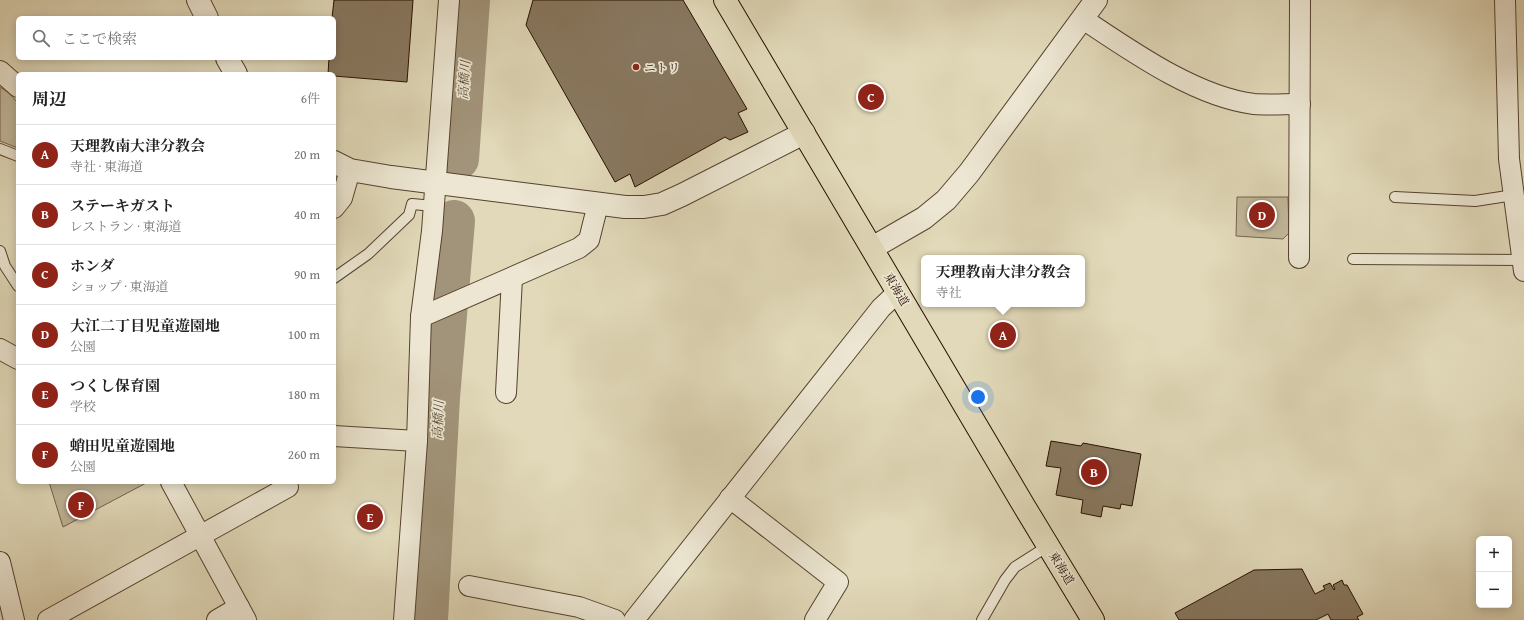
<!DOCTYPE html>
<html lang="ja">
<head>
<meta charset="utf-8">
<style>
	body { margin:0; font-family:"Gentium Book Plus","Noto Serif JP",serif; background:#f6f6f6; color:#222 }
	.controls { position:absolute; right:12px; bottom:12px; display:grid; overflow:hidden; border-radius:6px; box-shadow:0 2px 10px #0003 }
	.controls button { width:36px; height:36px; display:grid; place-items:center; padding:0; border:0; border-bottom:1px solid #e0e0e0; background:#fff; color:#222; font:20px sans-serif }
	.you { position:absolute; left:978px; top:397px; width:14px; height:14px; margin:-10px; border:3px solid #fff; border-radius:50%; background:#1a73e8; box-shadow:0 0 0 6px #1a73e833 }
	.badge { display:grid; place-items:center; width:26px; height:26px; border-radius:50%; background:#8f2418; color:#fff; font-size:13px; font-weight:700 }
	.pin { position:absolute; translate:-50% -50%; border:2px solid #fff; box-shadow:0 1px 4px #0006 }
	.popup { position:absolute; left:921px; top:255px; width:164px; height:52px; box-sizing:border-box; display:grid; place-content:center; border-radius:6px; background:#fff; filter:drop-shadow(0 1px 3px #0005); font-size:13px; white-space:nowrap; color:#767676 }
	.popup b { font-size:15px; color:#222 }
	.popup::after { content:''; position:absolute; left:50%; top:100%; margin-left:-8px; border:8px solid transparent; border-top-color:#fff }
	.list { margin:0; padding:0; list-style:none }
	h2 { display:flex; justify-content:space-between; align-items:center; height:52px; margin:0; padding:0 16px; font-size:17px }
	h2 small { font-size:13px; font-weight:400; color:#767676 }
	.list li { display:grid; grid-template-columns:26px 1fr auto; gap:12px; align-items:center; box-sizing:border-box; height:60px; padding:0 16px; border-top:1px solid #e0e0e0 }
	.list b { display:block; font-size:15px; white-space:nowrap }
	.list p { margin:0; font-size:13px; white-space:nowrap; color:#767676 }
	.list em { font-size:13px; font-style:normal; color:#767676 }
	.icon { flex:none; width:22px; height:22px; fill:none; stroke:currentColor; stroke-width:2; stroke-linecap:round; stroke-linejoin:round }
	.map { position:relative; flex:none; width:1524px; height:620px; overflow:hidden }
	.search { position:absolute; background:#fff; box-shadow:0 2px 10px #0003; left:16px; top:16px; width:320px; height:44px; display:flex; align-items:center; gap:10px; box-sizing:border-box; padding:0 14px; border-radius:6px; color:#767676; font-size:15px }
	.panel { position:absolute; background:#fff; box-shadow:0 2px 10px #0003; left:16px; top:72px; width:320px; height:412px; border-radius:6px }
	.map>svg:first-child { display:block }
</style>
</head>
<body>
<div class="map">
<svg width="1524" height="620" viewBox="0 0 1524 620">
	<rect width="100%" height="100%" fill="#e1d9b9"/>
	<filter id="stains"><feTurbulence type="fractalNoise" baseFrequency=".005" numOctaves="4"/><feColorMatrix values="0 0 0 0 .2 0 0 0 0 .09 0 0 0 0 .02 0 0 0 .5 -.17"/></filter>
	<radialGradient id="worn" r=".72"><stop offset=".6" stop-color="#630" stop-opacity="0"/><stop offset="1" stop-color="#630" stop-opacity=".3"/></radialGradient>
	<g fill="#c1b79a" stroke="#74634d">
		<path d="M0 87 9 93 18 103V148L0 141Z"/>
		<path d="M1237 197H1288L1289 233 1283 239 1236 236Z"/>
		<path d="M49 482H148L63 527Z"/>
	</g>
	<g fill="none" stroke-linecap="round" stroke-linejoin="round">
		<g stroke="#a2947a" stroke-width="42">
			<path d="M458 159 469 0"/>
			<path d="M427 620 439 397 454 221"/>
		</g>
	</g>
	<g fill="#887860" stroke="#270f00">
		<path d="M334 0H413L407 82 334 76V74H328L329 58H334V18H332Z"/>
		<path d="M533 0H683L747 109 738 113 748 132 730 140 725 137 635 187 630 174 615 182 526 25Z"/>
		<path d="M1051 441 1081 446 1083 443 1141 454 1132 506 1121 504 1120 509 1103 506 1101 517 1081 513 1083 500 1056 495 1061 468 1046 466Z"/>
		<path d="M1302 569 1315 594 1325 589 1323 586 1330 583 1334 590 1335 589 1333 585 1342 580 1344 585H1347L1363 614 1357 617 1359 620H1331L1328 614 1316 620H1179L1175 613 1254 570Z"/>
	</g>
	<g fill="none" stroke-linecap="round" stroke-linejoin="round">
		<g stroke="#56422e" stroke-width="12">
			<g id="service">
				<path d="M0 149 18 156"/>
				<path d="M1395 197 1475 201 1514 195"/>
				<path d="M0 251 5 266 18 286"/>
				<path d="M1353 259 1522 260"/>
				<path d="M334 278 368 254 409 215 412 204 434 206"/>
				<path d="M982 620 1005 580 1015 567 1048 546"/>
			</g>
		</g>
		<g stroke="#56422e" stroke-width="22">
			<g id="minor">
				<path d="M1505 0 1509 159 1524 271"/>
				<path d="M1083 19C1131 51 1196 97 1254 104 1269 105 1285 104 1300 104"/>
				<path d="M0 71 18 87"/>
				<path d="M334 208 342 198 350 170"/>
				<path d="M1299 258 1300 0"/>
				<path d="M421 317 432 231 449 0"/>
				<path d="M0 349 18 359"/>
				<path d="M506 393 512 278"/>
				<path d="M334 436 417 441"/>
				<path d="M171 482 246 620"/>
				<path d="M730 498 838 582 815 620"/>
				<path d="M0 562 14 620"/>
				<path d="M469 586 579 607 615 620"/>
				<path d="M48 620 288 487"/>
				<path d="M217 620 239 607"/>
				<path d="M404 620 417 441 421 317 579 248 589 240 598 204"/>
				<path d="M634 620 881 308 898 292"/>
			</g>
		</g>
		<g stroke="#56422e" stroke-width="24">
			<g id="tertiary">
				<path d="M198 0 207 18"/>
				<path d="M227 58 236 74"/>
				<path d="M334 162 350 170 391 177 625 207H644L662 204 682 195 804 133"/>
				<path d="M872 248 924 218 946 200 969 173 1096 0"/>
			</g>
		</g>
		<g stroke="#270f00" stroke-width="24">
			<path id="trunk" d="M725 0 1024 506 1093 620"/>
		</g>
		<use href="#service" stroke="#ece6d2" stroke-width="10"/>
		<use href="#minor" stroke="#ece6d2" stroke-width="20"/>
		<use href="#tertiary" stroke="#ece6d2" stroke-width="22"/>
		<use href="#trunk" stroke="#e1d9b9" stroke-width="22"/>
	</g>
	<circle fill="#8f2418" stroke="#ece6d2" stroke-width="1.5" cx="636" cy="67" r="4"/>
	<g text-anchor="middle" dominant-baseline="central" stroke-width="3.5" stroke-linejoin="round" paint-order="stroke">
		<g font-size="12" fill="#270f00" stroke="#ece6d2" text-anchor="start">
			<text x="644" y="67">ニトリ</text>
		</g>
		<g font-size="12" fill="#270f00" stroke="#ece6d2">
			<text transform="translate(897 289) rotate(59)">東海道</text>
			<text transform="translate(1062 568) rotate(58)">東海道</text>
		</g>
		<g font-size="13" font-style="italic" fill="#5e4b37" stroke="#ece6d2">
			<text transform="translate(464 80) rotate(-86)">高橋川</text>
			<text transform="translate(438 420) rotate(-87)">高橋川</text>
		</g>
	</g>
	<rect width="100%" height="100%" filter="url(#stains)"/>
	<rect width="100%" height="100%" fill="url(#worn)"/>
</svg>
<div class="controls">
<button>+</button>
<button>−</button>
</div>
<div class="you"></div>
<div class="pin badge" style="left:1003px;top:335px">A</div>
<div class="popup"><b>天理教南大津分教会</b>寺社</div>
<div class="pin badge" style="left:1094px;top:472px">B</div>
<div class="pin badge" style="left:871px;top:97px">C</div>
<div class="pin badge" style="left:1262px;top:215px">D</div>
<div class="pin badge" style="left:370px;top:517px">E</div>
<div class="pin badge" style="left:81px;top:505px">F</div>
<div class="search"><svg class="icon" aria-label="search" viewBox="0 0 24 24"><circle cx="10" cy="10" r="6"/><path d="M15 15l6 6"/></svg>ここで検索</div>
<section class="panel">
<h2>周辺<small>6件</small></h2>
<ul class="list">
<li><span class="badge">A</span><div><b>天理教南大津分教会</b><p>寺社 · 東海道</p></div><em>20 m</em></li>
<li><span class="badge">B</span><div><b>ステーキガスト</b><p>レストラン · 東海道</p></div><em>40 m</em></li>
<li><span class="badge">C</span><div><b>ホンダ</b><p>ショップ · 東海道</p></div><em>90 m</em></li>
<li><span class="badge">D</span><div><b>大江二丁目児童遊園地</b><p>公園</p></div><em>100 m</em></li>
<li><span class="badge">E</span><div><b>つくし保育園</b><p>学校</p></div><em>180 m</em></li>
<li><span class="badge">F</span><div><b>蛸田児童遊園地</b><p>公園</p></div><em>260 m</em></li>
</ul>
</section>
</div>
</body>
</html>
